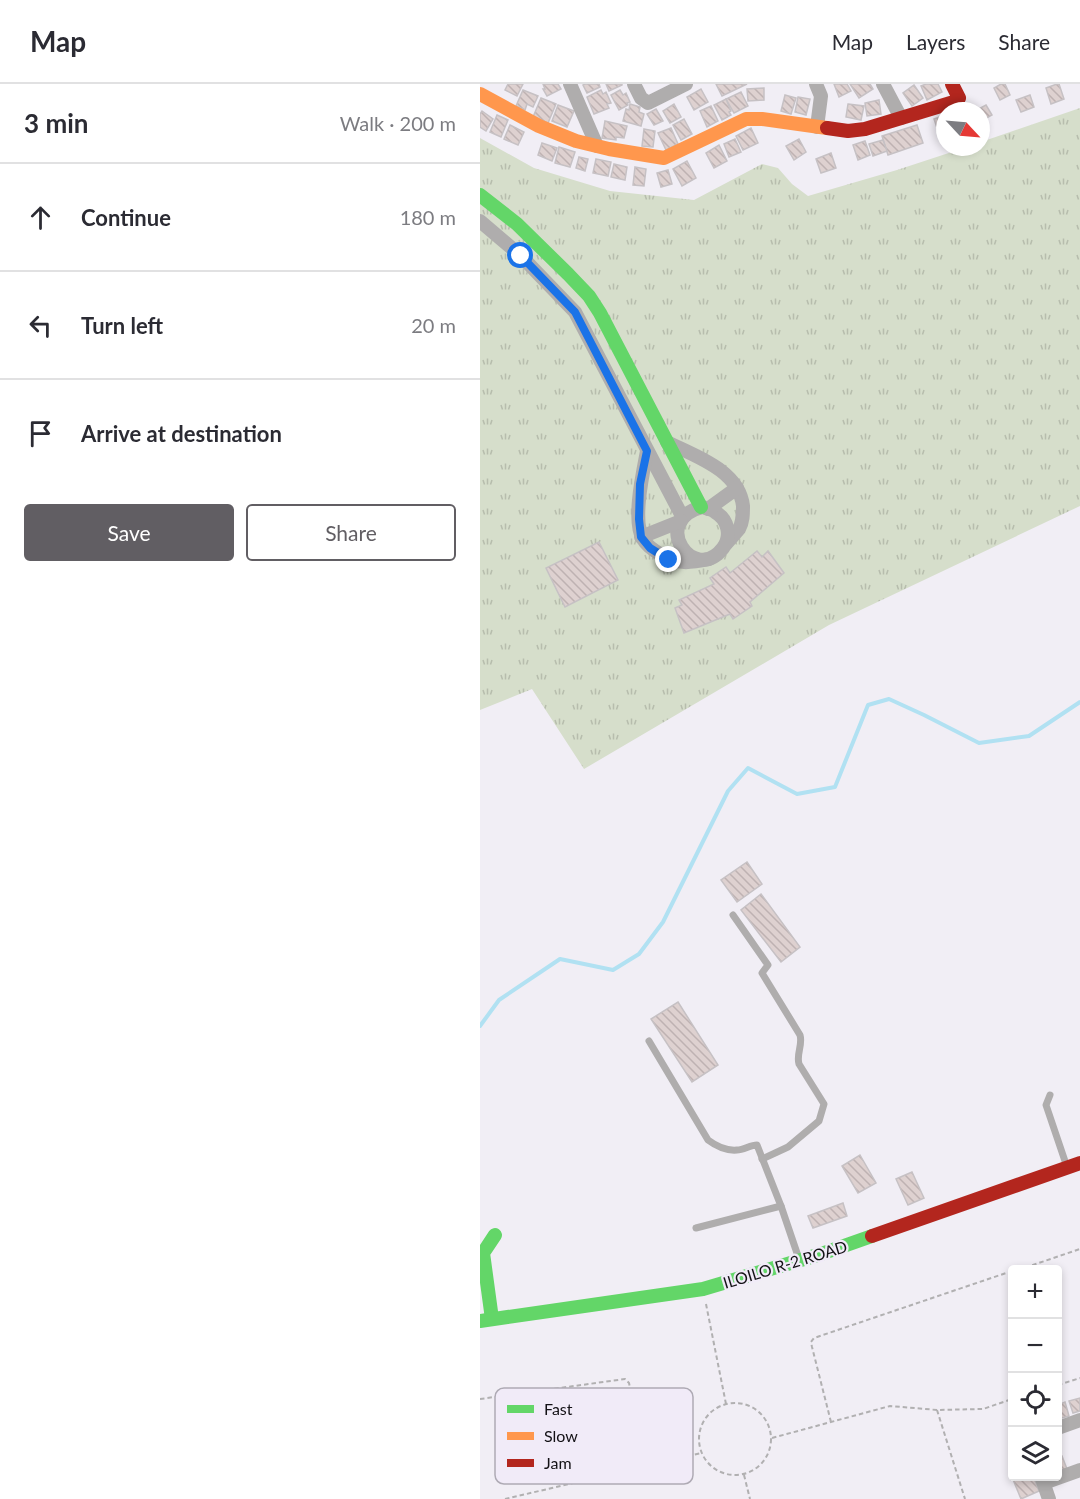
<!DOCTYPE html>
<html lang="en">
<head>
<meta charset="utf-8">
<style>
	body { margin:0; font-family:Lato,sans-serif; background:#f2f2f3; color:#2b2b33 }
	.controls { position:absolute; right:18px; bottom:18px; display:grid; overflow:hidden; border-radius:6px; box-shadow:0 3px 9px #0003 }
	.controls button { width:54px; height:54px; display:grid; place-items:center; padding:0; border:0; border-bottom:2px solid #e1e1e2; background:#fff; color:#2b2b33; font:30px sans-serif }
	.compass { position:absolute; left:456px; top:18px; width:54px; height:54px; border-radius:50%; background:#fff; box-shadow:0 3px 9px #0003; rotate:116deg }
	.stop { position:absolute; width:18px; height:18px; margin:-14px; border:4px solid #1a73e8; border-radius:50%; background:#fff }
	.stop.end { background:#1a73e8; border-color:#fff; box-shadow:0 2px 6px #0008 }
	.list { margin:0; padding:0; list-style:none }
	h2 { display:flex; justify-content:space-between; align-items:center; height:78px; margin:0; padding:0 24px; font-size:26px }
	h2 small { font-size:20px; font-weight:400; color:#7c7c81 }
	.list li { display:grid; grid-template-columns:39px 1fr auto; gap:18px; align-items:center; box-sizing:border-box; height:108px; padding:0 24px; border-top:2px solid #e1e1e2 }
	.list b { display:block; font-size:22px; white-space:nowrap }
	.list em { font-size:20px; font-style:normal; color:#7c7c81 }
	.actions { display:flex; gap:12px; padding:18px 24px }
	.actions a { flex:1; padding:14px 0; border:2px solid #615e63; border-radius:6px; text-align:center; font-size:21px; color:#615e63 }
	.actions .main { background:#615e63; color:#fff }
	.icon { flex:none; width:33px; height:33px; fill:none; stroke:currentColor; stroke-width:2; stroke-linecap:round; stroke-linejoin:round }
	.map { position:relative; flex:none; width:600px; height:1415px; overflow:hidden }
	header { display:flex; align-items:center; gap:36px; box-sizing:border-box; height:84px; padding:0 30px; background:#fff; border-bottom:2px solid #e1e1e2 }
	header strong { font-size:28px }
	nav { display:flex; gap:33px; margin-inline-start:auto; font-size:21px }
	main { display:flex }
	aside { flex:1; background:#fff }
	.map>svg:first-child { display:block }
</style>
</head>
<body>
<header>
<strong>Map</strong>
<nav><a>Map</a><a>Layers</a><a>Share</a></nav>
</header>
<main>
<aside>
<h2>3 min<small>Walk · 200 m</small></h2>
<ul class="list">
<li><svg class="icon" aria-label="ahead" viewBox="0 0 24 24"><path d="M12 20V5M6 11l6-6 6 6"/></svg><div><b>Continue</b></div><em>180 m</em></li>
<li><svg class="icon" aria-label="left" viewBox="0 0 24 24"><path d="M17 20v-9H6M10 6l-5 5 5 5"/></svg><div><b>Turn left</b></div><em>20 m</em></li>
<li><svg class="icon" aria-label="arrive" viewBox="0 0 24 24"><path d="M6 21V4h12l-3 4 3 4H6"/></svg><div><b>Arrive at destination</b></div></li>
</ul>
<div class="actions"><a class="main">Save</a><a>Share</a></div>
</aside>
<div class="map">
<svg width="600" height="1415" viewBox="0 0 600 1415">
	<defs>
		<pattern id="grass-tufts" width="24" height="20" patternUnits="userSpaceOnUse" patternTransform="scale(1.5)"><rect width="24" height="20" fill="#d6decb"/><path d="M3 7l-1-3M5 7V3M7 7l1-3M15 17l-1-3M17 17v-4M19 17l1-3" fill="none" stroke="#b7bdad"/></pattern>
		<pattern id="building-back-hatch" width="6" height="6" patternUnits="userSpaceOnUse" patternTransform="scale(1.5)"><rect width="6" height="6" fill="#ded1d0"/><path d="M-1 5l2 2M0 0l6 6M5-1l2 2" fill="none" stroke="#beb2b2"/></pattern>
	</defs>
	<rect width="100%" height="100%" fill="#f1eef5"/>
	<path fill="url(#grass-tufts)" d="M600 24V422L349 541 104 685 52 605 0 626V54L54 84 130 107 214 116 282 80 298 84 312 100 328 112 417 86 487 63H501V58Z"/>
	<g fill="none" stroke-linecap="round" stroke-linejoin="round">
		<path stroke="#b1e1f2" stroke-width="4" d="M0 942 19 916 80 875 133 886 159 870 183 838 248 707 268 684 317 710 355 703 388 621 409 615 444 631 499 659 549 652 600 618"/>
	</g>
	<g fill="url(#building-back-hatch)" stroke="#c6c1c4" stroke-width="1.5">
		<path d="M28 0H43L37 12 25 6Z"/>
		<path d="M63 0H78L81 5 67 12 63 5H65Z"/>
		<path d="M105 0H119L120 3 107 9 103 1Z"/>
		<path d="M126 0H142V1L129 7Z"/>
		<path d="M236 0H267L242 12Z"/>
		<path d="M354 0H367L371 7 359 13Z"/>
		<path d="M370 0H390L393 5 379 14Z"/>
		<path d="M446 0H458L462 8 447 16 441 2Z"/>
		<path d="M521 0H525L530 11 520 16 514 4Z"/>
		<path d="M577 0H579L584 15 571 20 566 4Z"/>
		<path d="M434 1 443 14 432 22 423 9Z"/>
		<path d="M284 4V16L268 17 267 5Z"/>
		<path d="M221 5 228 18 214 26 207 13Z"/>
		<path d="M43 6 58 12 53 23 47 20 45 26 36 22Z"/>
		<path d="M121 6 123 10 126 8 131 19 127 20 129 24 114 30 107 13Z"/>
		<path d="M140 6 143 11 146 9 150 18 147 19 148 21 139 26 131 11Z"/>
		<path d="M261 8 268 22 254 29 246 15Z"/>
		<path d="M305 11 316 14 311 30 301 27Z"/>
		<path d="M550 11 554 23 541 28 536 16Z"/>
		<path d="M318 13 330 15 326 31 315 28Z"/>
		<path d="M61 14 76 20 68 39 53 33Z"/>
		<path d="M246 15 251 27 249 28 251 31 242 36 234 21Z"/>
		<path d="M399 16 401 30 387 32 385 19Z"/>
		<path d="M150 20 160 23 159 28 164 30 161 42 143 37 146 25 149 26Z"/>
		<path d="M194 20 201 33 190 39 183 27Z"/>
		<path d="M368 20 384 22 381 36 366 33Z"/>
		<path d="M78 21 94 27 87 43 72 37Z"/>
		<path d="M506 21 512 31 501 37V27H495Z"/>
		<path d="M231 22 238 37 227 43 220 27Z"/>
		<path d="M176 25 183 37 174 41 167 30Z"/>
		<path d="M2 27 13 35 6 47 0 43V30Z"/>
		<path d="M17 31 28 36 21 53 10 48Z"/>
		<path d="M465 31V52L460 53 454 35Z"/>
		<path d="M204 35 212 50 201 56 193 41Z"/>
		<path d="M125 37 147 42 144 54 136 53V56L122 54Z"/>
		<path d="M30 41 44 48 38 61 24 55Z"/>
		<path d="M437 41 443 59 408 71 402 52Z"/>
		<path d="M191 44 198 60 186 66 178 49Z"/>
		<path d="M271 44 278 59 263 66 256 52Z"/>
		<path d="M164 45 175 47 173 63 162 62Z"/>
		<path d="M255 55 261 68 249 73 244 60Z"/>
		<path d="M319 55 326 68 314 76 306 62Z"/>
		<path d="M403 56 407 67 393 72 389 60Z"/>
		<path d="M385 57 390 71 378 76 373 61Z"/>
		<path d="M62 59 77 64 72 77 58 71Z"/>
		<path d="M239 61 247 77 234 84 226 69Z"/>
		<path d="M79 63 95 68 90 83 75 79Z"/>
		<path d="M351 69 356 84 341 89 336 75Z"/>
		<path d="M99 73 108 75 105 87 96 84Z"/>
		<path d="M116 75 131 78 128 92 113 89Z"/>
		<path d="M207 77 216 94 202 102 193 85Z"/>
		<path d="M134 80 147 83 145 96 131 93Z"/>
		<path d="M155 83 166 85 164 102 153 101Z"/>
		<path d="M188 86 192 100 181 103 177 89Z"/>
		<path d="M119 458 138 496 85 523 66 484Z"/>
		<path d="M277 467 282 473 288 467 304 489 270 518 272 522 253 535 250 530 204 549 195 524 202 521 199 516 234 500 230 494 246 483 250 489Z"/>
		<path d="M267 778 282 800 257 818 241 796Z"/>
		<path d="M281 810 320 863 301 878 261 826Z"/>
		<path d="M198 918 238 981 212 998 171 935Z"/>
		<path d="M380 1071 396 1099 378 1109 362 1082Z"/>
		<path d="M432 1088 444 1114 428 1121 416 1095Z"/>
		<path d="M363 1119 367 1132 333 1144 328 1132Z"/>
		<path d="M600 1314V1327L593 1329 589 1317Z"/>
		<path d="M585 1318 589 1332 578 1335V1321Z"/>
		<path d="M582 1372 587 1385 578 1388V1374Z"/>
		<path d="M553 1392 559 1407 541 1415 532 1393Z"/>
	</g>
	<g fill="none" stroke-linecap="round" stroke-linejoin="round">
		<g stroke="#b1b0b1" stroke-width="2" stroke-dasharray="4.5 3" stroke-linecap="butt">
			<path d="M538 1186 600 1165"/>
			<path d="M226 1220 246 1320"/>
			<path d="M578 1301 600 1294"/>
			<path d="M0 1315 145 1295 149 1299 168 1381"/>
			<circle cx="255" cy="1355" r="36"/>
			<path d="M457 1326 485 1415"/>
			<path d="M351 1338 332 1263 331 1258 334 1254 532 1187"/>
			<path d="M292 1354 410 1322 457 1326 503 1325 532 1315"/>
			<path d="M264 1391 270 1415"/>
			<path d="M25 1415 221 1369"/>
		</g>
		<g stroke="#afadad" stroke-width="7">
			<path d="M253 831 288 881 282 889 320 951C323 961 316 970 319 980L344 1020 339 1037 308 1063 282 1075"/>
			<path d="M169 957 228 1056C236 1062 246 1067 257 1066 264 1066 270 1061 277 1061L301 1122 319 1175"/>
			<path d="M570 1011 566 1021 587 1083"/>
			<path d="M216 1144 301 1122"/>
		</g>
		<g stroke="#afadad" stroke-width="14">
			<path d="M90 0 117 62"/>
			<path d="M154 0 161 14 168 19 206 0"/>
			<path d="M336 0 341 12 337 43"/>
			<path d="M403 0 421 34"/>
			<path d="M0 137 41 172 95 228 203 434"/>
			<path d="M187 358C215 372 259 386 263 422 263 430 263 438 259 445 255 450 250 455 246 460"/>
			<path d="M167 367C163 388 152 437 163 455 167 462 173 466 180 470 198 481 210 479 229 475"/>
			<path d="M222 423C226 424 231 425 235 428 248 435 252 452 243 464 214 502 169 437 222 423Z"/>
			<path d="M228 425 257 404"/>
			<path d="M161 453 201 437"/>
			<path d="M578 1344 600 1336"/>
			<path d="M561 1392 569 1415"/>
			<path d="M564 1399 600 1386"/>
		</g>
		<g stroke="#63d668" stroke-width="14">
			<path d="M0 111 37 140 88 190 109 212 120 229 221 423"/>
			<path d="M12 1235 3 1169 15 1151"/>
			<path d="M0 1237 223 1205 341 1170 392 1152"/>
		</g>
		<path stroke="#ff974d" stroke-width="14" d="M0 10 59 42 96 57 129 65 184 74 266 35H282L347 44"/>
		<g stroke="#b3261e" stroke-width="14">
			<path d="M347 44 368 47 385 45 477 17 479 14 472 0"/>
			<path d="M392 1152 600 1079"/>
		</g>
	</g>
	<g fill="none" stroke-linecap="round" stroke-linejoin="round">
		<path stroke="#1a73e8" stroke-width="8" d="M41 172 95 228 167 367 160 400 159 435 161 453 170 464 189 476"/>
	</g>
	<g text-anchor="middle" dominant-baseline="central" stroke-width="4.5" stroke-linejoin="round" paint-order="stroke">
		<g font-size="16" fill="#131115" stroke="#f1ebf8">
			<text transform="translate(305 1180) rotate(-17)">ILOILO R-2 ROAD</text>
		</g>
	</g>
	<rect x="15" y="1304" width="198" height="96" rx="9" fill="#f1ebf8" stroke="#aeaab4" stroke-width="1.5"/>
	<rect x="27" y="1321" width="27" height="8" fill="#63d668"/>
	<rect x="27" y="1348" width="27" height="8" fill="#ff974d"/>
	<rect x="27" y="1375" width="27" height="8" fill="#b3261e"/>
	<g font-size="16" fill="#131115">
		<text x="64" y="1331">Fast</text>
		<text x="64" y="1358">Slow</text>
		<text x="64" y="1385">Jam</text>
	</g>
</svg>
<div class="controls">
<button>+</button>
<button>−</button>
<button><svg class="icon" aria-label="locate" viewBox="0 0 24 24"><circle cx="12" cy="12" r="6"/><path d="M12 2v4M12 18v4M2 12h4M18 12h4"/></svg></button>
<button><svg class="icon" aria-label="layers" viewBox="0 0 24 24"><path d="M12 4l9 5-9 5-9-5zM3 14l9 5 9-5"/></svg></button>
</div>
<svg class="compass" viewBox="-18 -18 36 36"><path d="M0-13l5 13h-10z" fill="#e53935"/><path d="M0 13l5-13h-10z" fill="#7c7c81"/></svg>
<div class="stop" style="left:41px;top:172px"></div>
<div class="stop end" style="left:189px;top:476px"></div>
</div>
</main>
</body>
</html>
